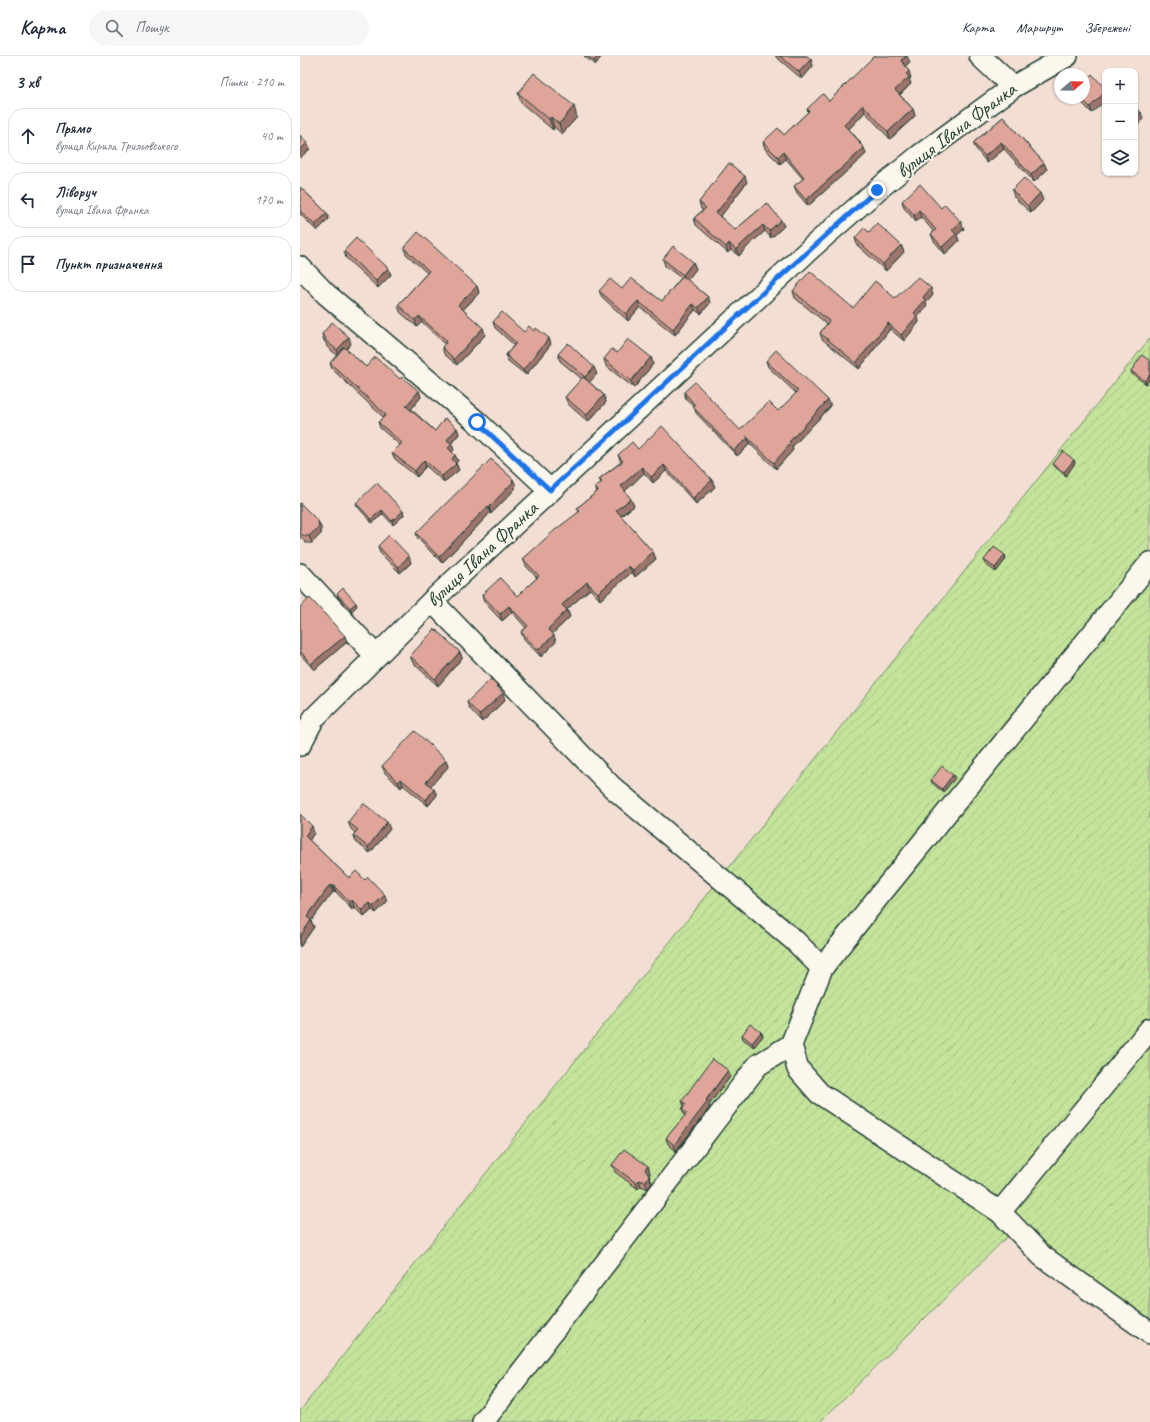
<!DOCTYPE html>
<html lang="uk">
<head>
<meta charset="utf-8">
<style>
	body { margin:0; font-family:Caveat,sans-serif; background:#f6f6f7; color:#1f2937 }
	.controls { position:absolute; right:12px; top:12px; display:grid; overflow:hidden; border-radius:8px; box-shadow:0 1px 3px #0004 }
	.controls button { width:36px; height:36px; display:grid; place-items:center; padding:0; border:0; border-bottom:1px solid #e0e1e3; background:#fff; color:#1f2937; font:20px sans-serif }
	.compass { position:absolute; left:754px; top:12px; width:36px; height:36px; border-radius:50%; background:#fff; box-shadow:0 1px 3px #0004; rotate:70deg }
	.stop { position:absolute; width:12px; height:12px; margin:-9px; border:3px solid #1a73e8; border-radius:50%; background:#fff }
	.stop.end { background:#1a73e8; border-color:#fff; box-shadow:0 1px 4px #0008 }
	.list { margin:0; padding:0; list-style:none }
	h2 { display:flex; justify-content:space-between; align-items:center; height:52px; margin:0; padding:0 16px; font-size:17px }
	h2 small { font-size:13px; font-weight:400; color:#747a83 }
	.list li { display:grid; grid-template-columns:26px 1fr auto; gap:12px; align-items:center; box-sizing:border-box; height:56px; margin:0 8px 8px; padding:0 8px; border:1px solid #e0e1e3; border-radius:16px }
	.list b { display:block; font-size:15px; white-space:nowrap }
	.list p { margin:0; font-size:13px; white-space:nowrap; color:#747a83 }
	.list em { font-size:13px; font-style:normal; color:#747a83 }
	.icon { flex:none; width:22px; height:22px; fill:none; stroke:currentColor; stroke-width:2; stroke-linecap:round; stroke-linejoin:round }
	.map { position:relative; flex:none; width:850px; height:1366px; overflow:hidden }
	header { display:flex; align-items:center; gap:24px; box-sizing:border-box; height:56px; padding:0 20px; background:#fff; border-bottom:1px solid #e0e1e3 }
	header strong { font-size:19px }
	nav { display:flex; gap:22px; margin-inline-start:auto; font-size:14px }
	.search { width:280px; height:36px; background:#f6f6f7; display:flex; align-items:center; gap:10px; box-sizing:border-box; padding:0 14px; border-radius:22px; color:#747a83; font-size:15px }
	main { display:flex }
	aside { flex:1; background:#fff }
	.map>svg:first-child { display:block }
</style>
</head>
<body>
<header>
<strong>Карта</strong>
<div class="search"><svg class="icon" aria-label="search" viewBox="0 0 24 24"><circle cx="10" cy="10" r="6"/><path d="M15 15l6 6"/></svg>Пошук</div>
<nav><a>Карта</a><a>Маршрут</a><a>Збережені</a></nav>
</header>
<main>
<aside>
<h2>3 хв<small>Пішки · 210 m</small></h2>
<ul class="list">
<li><svg class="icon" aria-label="ahead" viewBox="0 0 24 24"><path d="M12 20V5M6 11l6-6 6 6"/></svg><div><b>Прямо</b><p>вулиця Кирила Трильовського</p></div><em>40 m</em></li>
<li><svg class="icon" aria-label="left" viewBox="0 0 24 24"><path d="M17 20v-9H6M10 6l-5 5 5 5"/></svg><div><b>Ліворуч</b><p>вулиця Івана Франка</p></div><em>170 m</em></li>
<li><svg class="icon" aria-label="arrive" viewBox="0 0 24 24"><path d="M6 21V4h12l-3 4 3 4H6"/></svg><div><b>Пункт призначення</b></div></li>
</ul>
</aside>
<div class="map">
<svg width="850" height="1366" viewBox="0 0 850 1366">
	<defs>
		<pattern id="garden-furrows" width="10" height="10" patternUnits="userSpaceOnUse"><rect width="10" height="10" fill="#c4e39b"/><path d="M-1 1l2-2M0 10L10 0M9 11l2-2" fill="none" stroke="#a8c486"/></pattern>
	</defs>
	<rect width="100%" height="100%" fill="#f3ded4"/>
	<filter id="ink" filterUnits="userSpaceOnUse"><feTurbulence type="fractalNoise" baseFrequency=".025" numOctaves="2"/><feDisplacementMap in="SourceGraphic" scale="8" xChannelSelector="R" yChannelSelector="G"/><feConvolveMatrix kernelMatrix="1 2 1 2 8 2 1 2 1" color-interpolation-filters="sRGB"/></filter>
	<g filter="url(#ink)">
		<path fill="url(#garden-furrows)" stroke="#729068" d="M850 282V1266L746 1193 720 1168 520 1366H0V1355L151 1161Z"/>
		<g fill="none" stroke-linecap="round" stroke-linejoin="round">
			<g stroke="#1f3d34" stroke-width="24">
				<g id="minor">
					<path d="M680 0 713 31"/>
					<path d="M0 211 26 238 177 366 250 434"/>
					<path d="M0 518 76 600"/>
					<path d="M132 545 312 731 495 885 522 912 491 989 498 1013 519 1037 700 1156 742 1200 850 1277"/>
					<path d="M0 689 14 662 132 545 511 192 577 134 619 100 713 31 767 0"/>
					<path d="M522 912 579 840 850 507"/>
					<path d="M700 1156 850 973"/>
					<path d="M183 1366 458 1009 491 989"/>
				</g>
			</g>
			<use href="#minor" stroke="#fbf7ec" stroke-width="21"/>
		</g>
		<g fill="#c08e85" stroke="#1f3d34">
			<path d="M284 0H302L295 9Z"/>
			<path d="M475 0H507L513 10 502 23Z"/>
			<path d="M610 6 605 10 611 22 609 23 611 28 600 39 613 53 615 60 590 83 565 56 549 73 560 86 561 89 564 92 566 98 508 150 497 137 494 130 503 123 486 103 480 108 465 93 463 86 484 79 508 56 507 53 529 45Z"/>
			<path d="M784 26 792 57 777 42H784Z"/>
			<path d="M218 37 277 61 262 78 254 71 253 74 221 47Z"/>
			<path d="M703 61 744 107 747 114 734 126 704 93 687 107 676 93 673 87Z"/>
			<path d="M447 126 420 161 435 174 467 147 484 170 471 182 465 175 449 189 439 200 431 194 428 197 396 169 394 162 403 154 401 153 399 146Z"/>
			<path d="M0 131 27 157 29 163 17 175 0 158Z"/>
			<path d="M712 134 743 144 731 157 714 141Z"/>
			<path d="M602 145 641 152 664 173 657 179 659 185 645 198 634 185 631 178 634 176 621 161 616 166 604 152Z"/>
			<path d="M569 176 601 189 604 196 586 215 557 189 555 182Z"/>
			<path d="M104 192 177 230 179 237 163 254 183 272 185 279 157 309 144 298 142 291 145 288 122 266 117 271 100 256 98 249 127 217 106 198Z"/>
			<path d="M44 195 88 212 91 219 78 232 46 202Z"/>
			<path d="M363 203 393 206 396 213 387 224 408 241 410 247 401 258 395 254 375 279 340 251 328 265 302 241 299 235 322 233 362 245 381 222 365 210Z"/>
			<path d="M493 235 553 252 595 242 633 239 626 247 627 250 618 261 619 266 604 285 590 273 559 313 522 283 520 277 527 268 495 242Z"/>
			<path d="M193 266 224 276 251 288 226 319 208 305 206 299 214 289 195 272Z"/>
			<path d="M22 278 51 288 46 293 66 311 100 323 119 335 121 341 111 353 135 375 157 372 159 378 151 388 154 394 152 396 155 399 158 405 156 407 159 414 144 426 126 410 117 421 95 403 92 397 100 389 80 372 78 366 83 361 32 313 30 307 37 299 27 291 26 287 24 285Z"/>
			<path d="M317 297 351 301 353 308 334 332 306 310 304 303Z"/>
			<path d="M258 298 297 318 289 326 304 339 306 346 288 366 268 348 265 341 282 323 260 305Z"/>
			<path d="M466 305 531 350 492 391 493 394 476 413 450 388 437 400 396 357 394 350 386 343 384 336 440 374 478 355 496 337 468 311Z"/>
			<path d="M850 305V323L846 328 832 318 831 315Z"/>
			<path d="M338 393 415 431 396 448 366 415 353 427 344 417 325 435 334 450 321 460 353 496 356 503 335 521 332 516 300 544 290 533 267 553 270 561 252 578 256 586 241 601 224 583 221 576 226 572 212 556 202 565 184 546 182 539 217 540 237 522 226 510 223 503 279 456 277 452 297 436 295 431 301 427 299 423 321 406 318 399Z"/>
			<path d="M774 404 775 407 766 420 755 411 753 408Z"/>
			<path d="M216 430 215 431V433L191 458 190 457 142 507 118 483 116 477Z"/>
			<path d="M0 447 18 465 21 472V478L12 487H6L0 481Z"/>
			<path d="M56 447 103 455 104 459 93 469 83 458 72 467 57 450Z"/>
			<path d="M78 490 111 507 100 517 80 497Z"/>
			<path d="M705 499 706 503 696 516 685 508 684 504Z"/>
			<path d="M37 538 56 547 57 550 51 556 38 541Z"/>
			<path d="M0 551 47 586 14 614 0 598Z"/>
			<path d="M160 596 162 602 138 630 113 607 110 600Z"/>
			<path d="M205 644 182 666 169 652 167 646Z"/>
			<path d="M146 704 148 711 130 730 137 739 128 750 103 729 101 732 85 717 82 710Z"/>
			<path d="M655 722 643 736 632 727 631 724Z"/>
			<path d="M0 758 14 777 9 784 49 822 65 824 87 846 76 857 72 854 64 861 54 851 52 853 36 836 35 837 33 836 11 865 14 871 0 891Z"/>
			<path d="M48 766 90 773 70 797 56 786 53 779 55 777 51 773Z"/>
			<path d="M461 976 463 980 454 991 443 983 442 979Z"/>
			<path d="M428 1014 430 1021 409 1049 410 1051 376 1095 368 1088 366 1082 385 1060 382 1053 384 1050 382 1045Z"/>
			<path d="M312 1109 348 1110 350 1117 349 1119 352 1127 348 1133 341 1130 338 1133 315 1116Z"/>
		</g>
		<g fill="#9c746c" stroke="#1f3d34">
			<path d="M298 0H302L295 9 294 5Z"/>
			<path d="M607 0 610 6 604 11 601 4Z"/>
			<path d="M511 3 513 10 502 23 499 16Z"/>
			<path d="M609 15 611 22 609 23 611 28 598 40 595 34 606 18Z"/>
			<path d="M805 36V45L792 57 790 51Z"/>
			<path d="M563 49 565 56 547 75 544 69Z"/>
			<path d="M274 50 277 61 262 78 259 68Z"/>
			<path d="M613 53 615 60 590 83 588 76Z"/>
			<path d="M841 56 843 63 835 73V63Z"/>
			<path d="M251 61 254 71 253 74 249 63Z"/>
			<path d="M701 86 704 93 687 107 685 100Z"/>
			<path d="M7 87 10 93 0 102V94Z"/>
			<path d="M564 92 566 98 508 150 506 144Z"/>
			<path d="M483 96 486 103 480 108 478 101Z"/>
			<path d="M744 107 747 114 734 126 731 119Z"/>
			<path d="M445 120 447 126 418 164 416 157Z"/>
			<path d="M740 137 743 144 731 157 728 150Z"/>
			<path d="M619 154 621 161 616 166 614 159Z"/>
			<path d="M27 157 29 163 17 175 15 169Z"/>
			<path d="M481 164 484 170 471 182 469 175Z"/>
			<path d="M661 166 664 173 657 179 659 185 645 198 642 191 652 174Z"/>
			<path d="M463 169 465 175 449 189 439 200 436 194 447 183Z"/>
			<path d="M429 187 431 194 428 197 426 191Z"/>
			<path d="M601 189 604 196 586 215 583 208Z"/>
			<path d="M393 206 396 213 386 226 383 219Z"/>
			<path d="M88 212 91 219 78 232 76 225Z"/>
			<path d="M177 230 179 237 161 256 158 249Z"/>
			<path d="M631 232 633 239 626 247 627 250 618 261 619 266 604 285 601 279 623 241Z"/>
			<path d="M408 241 410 247 401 258 398 252Z"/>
			<path d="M338 245 340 251 328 265 326 258Z"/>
			<path d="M393 248 395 254 375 279 373 273Z"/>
			<path d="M119 260 122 266 117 271 115 264Z"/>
			<path d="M588 267 590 273 559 313 556 307Z"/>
			<path d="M183 272 185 279 157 309 154 303Z"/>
			<path d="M49 281 51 288 39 301 37 294Z"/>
			<path d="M249 282 251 288 226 319 223 314Z"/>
			<path d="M351 301 353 308 334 332 331 325Z"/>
			<path d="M294 311 297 318 288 328 285 321Z"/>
			<path d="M850 318V323L846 328 845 325Z"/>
			<path d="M119 335 121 341 109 356 106 350Z"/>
			<path d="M304 339 306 346 288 366 286 359Z"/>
			<path d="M528 344 531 350 492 391 493 394 476 413 474 407 489 386Z"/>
			<path d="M157 372 159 378 149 390 147 384Z"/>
			<path d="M448 382 450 388 437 400 434 394Z"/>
			<path d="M152 388 154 394 150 398 148 392Z"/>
			<path d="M155 399 158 405 154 409 152 403Z"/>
			<path d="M124 404 126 410 117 421 115 415Z"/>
			<path d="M774 404 775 407 766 420 764 416Z"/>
			<path d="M156 408 159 414 144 426 142 420Z"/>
			<path d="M364 409 366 415 353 427 351 421Z"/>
			<path d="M342 411 344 417 323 437 321 430Z"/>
			<path d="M213 423 216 430 215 431V433L191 458 189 451Z"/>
			<path d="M412 424 415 431 396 448 393 442Z"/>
			<path d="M331 443 334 450 319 461 316 454Z"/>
			<path d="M188 450 190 457 142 507 139 501Z"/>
			<path d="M82 454 83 458 72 467 71 463Z"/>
			<path d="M103 455 104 459 93 469 92 465Z"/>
			<path d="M18 465 21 472V478L12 487 9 480Z"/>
			<path d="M353 496 356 503 335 521 333 514Z"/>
			<path d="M705 499 706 503 696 516 695 512Z"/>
			<path d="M109 500 111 507 100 517 98 511Z"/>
			<path d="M329 510 332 516 300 544 298 537Z"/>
			<path d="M287 526 290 533 265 555 262 549Z"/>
			<path d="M56 547 57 550 51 556 50 552Z"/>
			<path d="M209 550 212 556 202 565 200 558Z"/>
			<path d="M267 554 270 561 250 580 248 573Z"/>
			<path d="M254 579 256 586 241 601 238 594Z"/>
			<path d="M45 580 47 586 14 614 11 608Z"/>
			<path d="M160 596 162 602 138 630 135 623Z"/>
			<path d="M203 637 205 644 182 666 179 659Z"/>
			<path d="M146 704 148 711 128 733 126 726Z"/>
			<path d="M653 719 655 722 643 736 642 733Z"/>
			<path d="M101 723 103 729 101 732 98 726Z"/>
			<path d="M134 733 137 739 128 750 126 744Z"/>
			<path d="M87 766 90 773 70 797 68 791Z"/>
			<path d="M12 770 14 777 8 787 5 780Z"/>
			<path d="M30 829 33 836 11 865 14 871 0 891V881L7 861Z"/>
			<path d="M33 829 36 836 35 837 32 831Z"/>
			<path d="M85 839 87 846 76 857 73 850Z"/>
			<path d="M52 844 54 851 52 853 49 846Z"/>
			<path d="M70 847 72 854 64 861 62 854Z"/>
			<path d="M461 976 463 980 454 991 452 987Z"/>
			<path d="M428 1014 430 1021 409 1049 410 1051 376 1095 374 1089Z"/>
			<path d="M348 1110 350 1117 348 1120 345 1113Z"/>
			<path d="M349 1120 352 1127 348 1133 345 1126Z"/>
			<path d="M339 1124 341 1130 338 1133 336 1127Z"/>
		</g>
		<g fill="#dfa59b" stroke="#1f3d34">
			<path d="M287 0H298L294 5Z"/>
			<path d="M480 0H507L511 3 499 16Z"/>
			<path d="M574 0H607L601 4 609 15 606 18 609 21 595 34 613 53 588 76 563 49 544 69 560 86 559 87 564 92 506 144 494 130 504 122 483 96 478 101 463 86 478 72 484 79 509 55 507 53 523 38 529 45Z"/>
			<path d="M234 17 274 50 259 68 251 61 249 63 218 37Z"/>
			<path d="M792 18 805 32V36L790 51 781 42H784V26Z"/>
			<path d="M835 52 841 56 835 63Z"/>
			<path d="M703 61 744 107 731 119 701 86 685 100 673 87Z"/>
			<path d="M0 79 7 87 0 94Z"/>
			<path d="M429 107 445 120 416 157 435 174 467 147 481 164 469 175 463 169 447 183 436 194 429 187 426 191 394 162 406 152 399 146Z"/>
			<path d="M724 122 740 137 728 150 712 134Z"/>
			<path d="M620 128 641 152 645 148 661 166 652 174 656 178 642 191 631 178 636 174 619 154 614 159 602 145Z"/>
			<path d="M0 131 27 157 15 169 0 155Z"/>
			<path d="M577 167 601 189 583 208 555 182 564 172 569 176Z"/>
			<path d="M118 176 177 230 158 249 183 272 154 303 142 291 147 285 119 260 115 264 98 249 129 215 104 192Z"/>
			<path d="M56 182 88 212 76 225 44 195Z"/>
			<path d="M373 190 393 206 383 219 363 203Z"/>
			<path d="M510 215 553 252 575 225 595 242 618 221 631 232 623 241 625 244 614 257 617 260 601 279 588 267 556 307 520 277 529 265 493 235Z"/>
			<path d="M383 220 408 241 398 252 393 248 373 273 338 245 326 258 299 235 310 223 322 233 331 222 362 245Z"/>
			<path d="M202 256 224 276 229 270 234 275 236 272 249 282 223 314 206 299 216 287 193 266Z"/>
			<path d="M32 266 49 281 37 294 25 284 26 282 22 278Z"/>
			<path d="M328 283 351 301 331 325 304 303 312 293 317 297Z"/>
			<path d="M268 287 294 311 285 321 258 298Z"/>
			<path d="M44 291 66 311 75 301 100 323 102 321 119 335 106 350 135 375 145 362 157 372 147 384 152 388 148 392 155 399 152 403 156 408 142 420 124 404 115 415 92 397 102 387 78 366 86 359 30 307Z"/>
			<path d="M476 294 528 344 489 386 491 387 474 407 446 380 448 382 434 394 393 351 395 349 384 336 395 326 440 374 469 346 478 355 498 335 466 305Z"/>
			<path d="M842 299 850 305V318L845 325 831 315Z"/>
			<path d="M283 321 304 339 286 359 265 341Z"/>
			<path d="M362 370 412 424 393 442 364 409 351 421 342 411 321 430 331 443 316 454 353 496 333 514 329 510 298 537 287 526 262 549 267 554 248 573 254 579 238 594 221 576 228 570 209 550 200 558 182 539 200 522 217 540 239 520 223 503 255 474 280 455 277 452 298 435 295 431 302 426 299 423 323 405 318 399 332 386 338 393Z"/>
			<path d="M763 395 774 404 764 416 753 408Z"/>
			<path d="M191 403 213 423 212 425 213 426 189 451 188 450 139 501 116 477Z"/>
			<path d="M77 427 103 455 92 465 82 454 71 463 56 447Z"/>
			<path d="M0 447 18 465 19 471 9 480H4L0 477Z"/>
			<path d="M89 479 109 500 98 511 78 490Z"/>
			<path d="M694 491 705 499 695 512 684 504Z"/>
			<path d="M43 532 56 547 50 552 37 538Z"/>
			<path d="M10 542 45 580 11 608 0 595V551Z"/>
			<path d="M135 573 160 596 135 623 110 600Z"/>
			<path d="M191 623 203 637 179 659 167 646Z"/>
			<path d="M115 675 146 704 126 726 134 733 126 744 101 723 98 726 82 710Z"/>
			<path d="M642 710 653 719 642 733 631 724Z"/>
			<path d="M63 747 87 766 68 791 53 779 58 774 48 766Z"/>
			<path d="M0 758 12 770 5 780 49 822 56 815 65 824 68 821 85 839 73 850 70 847 62 854 52 844 49 846 33 829 32 831 30 829 7 861 11 864 0 881Z"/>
			<path d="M450 968 461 976 452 987 442 979Z"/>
			<path d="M412 1003 428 1014 406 1044 408 1045 374 1089 366 1082 387 1057 382 1053 386 1048 382 1045Z"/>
			<path d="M324 1093 348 1110 345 1113 349 1120 345 1126 339 1124 336 1127 312 1109Z"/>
		</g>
	</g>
	<g fill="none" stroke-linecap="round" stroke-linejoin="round" filter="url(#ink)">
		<path stroke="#1a73e8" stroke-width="5" d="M177 366 250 434C360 335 465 231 577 134"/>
	</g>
	<g text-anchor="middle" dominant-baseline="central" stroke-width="4" stroke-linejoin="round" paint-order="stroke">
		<g font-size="20" fill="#1f3d34" stroke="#fbf7ec">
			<text transform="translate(656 74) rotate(-37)">вулиця Івана Франка</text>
			<text transform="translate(182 498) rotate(-43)">вулиця Івана Франка</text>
		</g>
	</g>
</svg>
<div class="controls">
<button>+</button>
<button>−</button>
<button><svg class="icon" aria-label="layers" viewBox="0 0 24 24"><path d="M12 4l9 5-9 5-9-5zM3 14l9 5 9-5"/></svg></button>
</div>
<svg class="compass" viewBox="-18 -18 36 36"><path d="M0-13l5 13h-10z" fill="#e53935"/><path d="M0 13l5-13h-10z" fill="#747a83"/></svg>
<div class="stop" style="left:177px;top:366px"></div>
<div class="stop end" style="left:577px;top:134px"></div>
</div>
</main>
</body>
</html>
